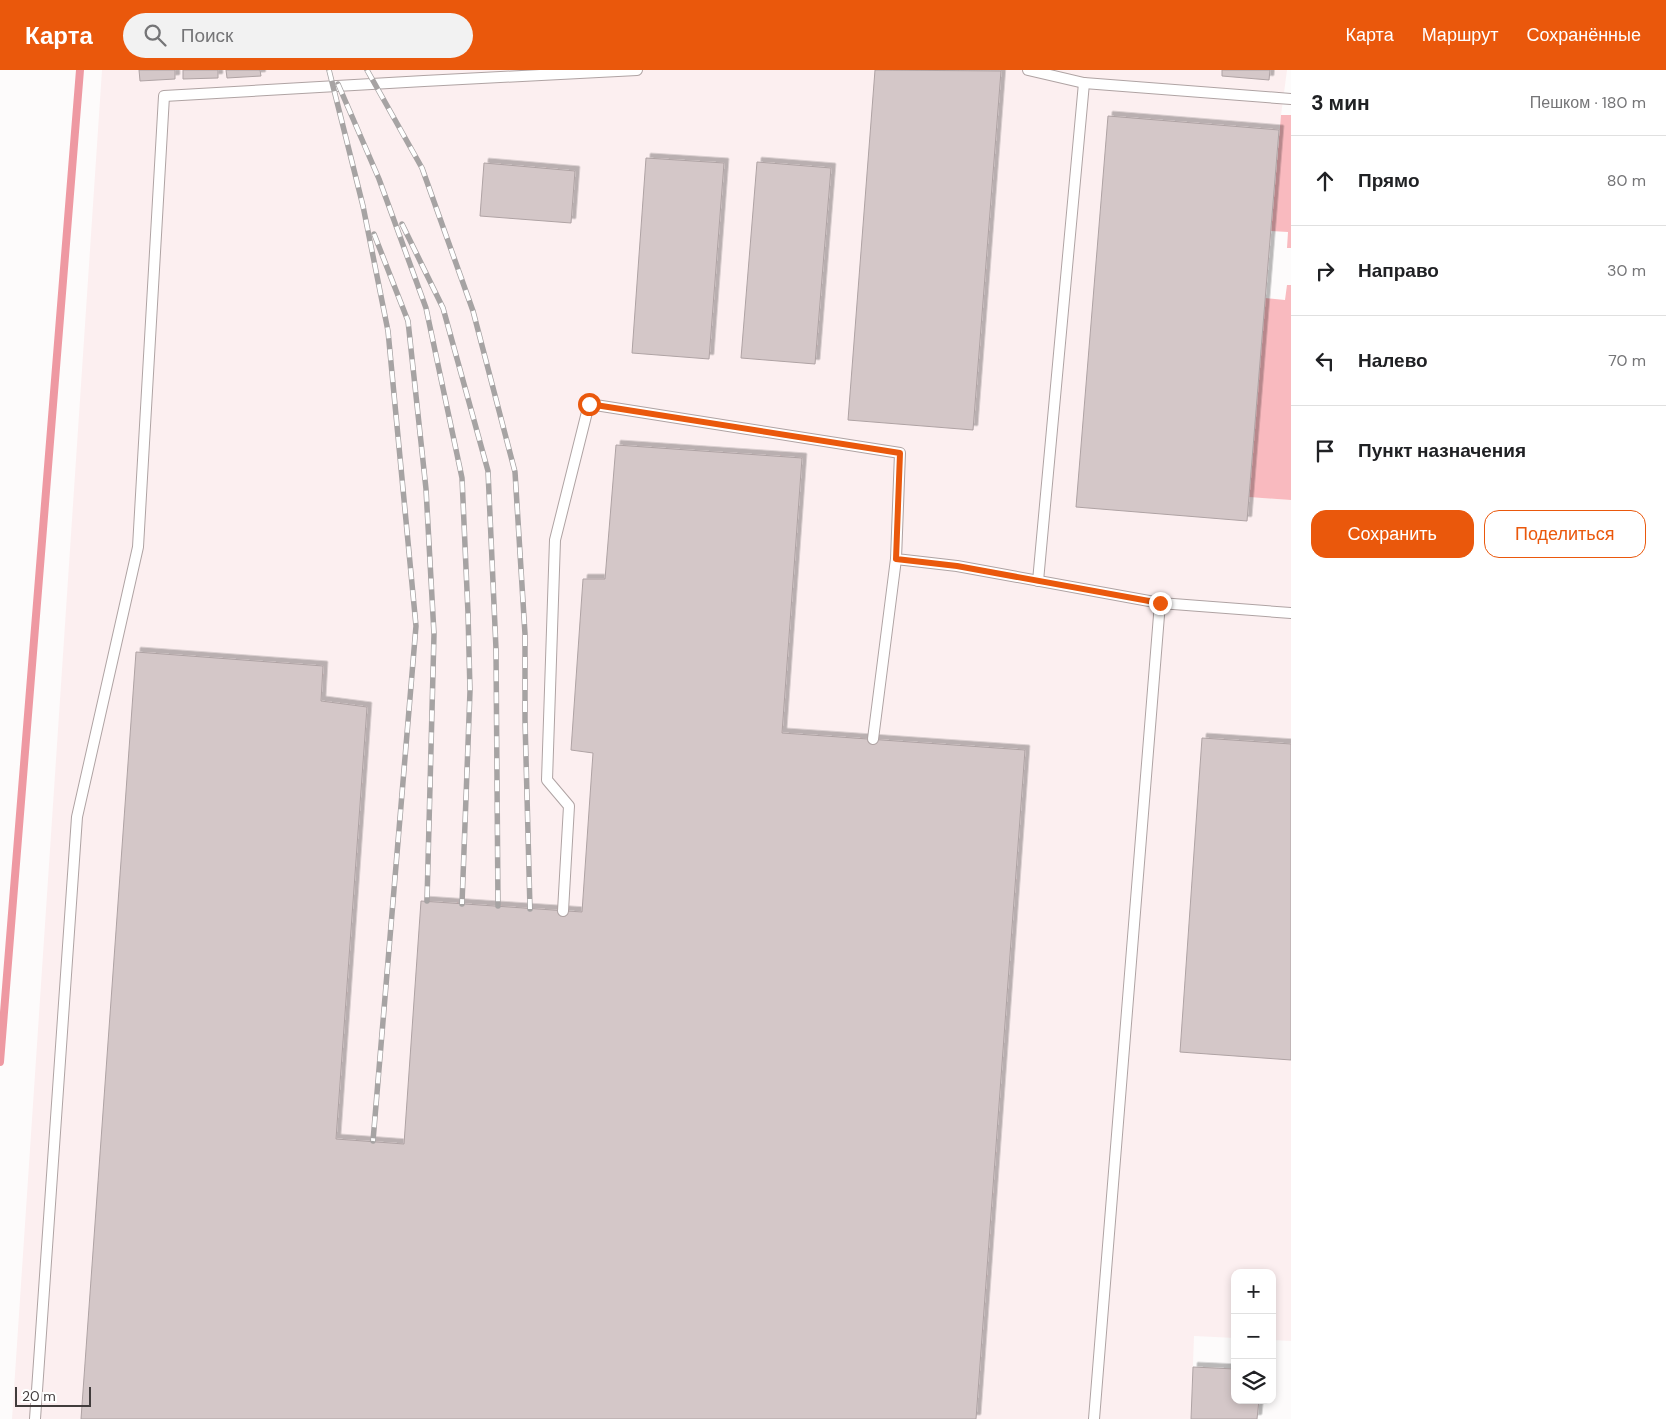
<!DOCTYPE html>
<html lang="ru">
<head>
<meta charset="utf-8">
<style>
	body { margin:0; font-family:"DM Sans",sans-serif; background:#f2f2f2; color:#202124 }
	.controls { position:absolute; right:15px; bottom:15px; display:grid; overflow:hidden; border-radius:10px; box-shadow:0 2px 8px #0003 }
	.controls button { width:45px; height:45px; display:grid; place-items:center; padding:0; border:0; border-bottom:1px solid #e0e0e0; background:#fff; color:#202124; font:25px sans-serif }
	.scale { position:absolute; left:15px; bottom:12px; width:76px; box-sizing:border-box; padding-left:5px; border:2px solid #413c3c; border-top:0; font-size:14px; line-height:18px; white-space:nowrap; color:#413c3c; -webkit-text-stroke:4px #fff; paint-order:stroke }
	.stop { position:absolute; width:15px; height:15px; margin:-11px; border:4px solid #ea580c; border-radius:50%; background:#fff }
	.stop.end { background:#ea580c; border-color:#fff; box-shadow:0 1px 5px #0008 }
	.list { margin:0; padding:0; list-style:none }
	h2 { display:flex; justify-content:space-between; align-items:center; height:65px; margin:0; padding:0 20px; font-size:21px }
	h2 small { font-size:16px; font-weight:400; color:#757577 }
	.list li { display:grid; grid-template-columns:32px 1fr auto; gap:15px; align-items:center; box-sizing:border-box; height:90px; padding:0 20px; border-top:1px solid #e0e0e0 }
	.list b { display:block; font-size:19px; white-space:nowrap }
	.list em { font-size:16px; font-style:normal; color:#757577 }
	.actions { display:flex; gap:10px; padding:15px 20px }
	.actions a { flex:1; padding:11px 0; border:1px solid #ea580c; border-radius:15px; text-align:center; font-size:18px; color:#ea580c }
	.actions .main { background:#ea580c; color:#fff }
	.icon { flex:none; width:28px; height:28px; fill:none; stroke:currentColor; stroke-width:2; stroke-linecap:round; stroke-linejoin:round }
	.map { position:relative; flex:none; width:1291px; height:1349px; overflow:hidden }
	header { display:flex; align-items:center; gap:30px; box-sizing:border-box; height:70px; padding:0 25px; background:#ea580c; color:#fff }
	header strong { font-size:24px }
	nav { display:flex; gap:28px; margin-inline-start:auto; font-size:18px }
	.search { width:350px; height:45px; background:#f2f2f2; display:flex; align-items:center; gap:12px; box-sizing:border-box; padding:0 18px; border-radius:28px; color:#757577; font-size:19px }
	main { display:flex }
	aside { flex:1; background:#fff }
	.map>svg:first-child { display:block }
</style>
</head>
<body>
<header>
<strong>Карта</strong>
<div class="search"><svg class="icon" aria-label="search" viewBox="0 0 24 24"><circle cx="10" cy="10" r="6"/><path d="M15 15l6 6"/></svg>Поиск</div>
<nav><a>Карта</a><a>Маршрут</a><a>Сохранённые</a></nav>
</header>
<main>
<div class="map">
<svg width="1291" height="1349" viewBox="0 0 1291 1349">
	<defs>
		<filter id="shadow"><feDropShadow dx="4.5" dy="-4.5" stdDeviation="0" flood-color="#0004"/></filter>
	</defs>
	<rect width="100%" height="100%" fill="#fdfbfb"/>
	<path fill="#fceff0" d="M102 0H1287L1279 60 1249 427 1291 430V1271L1272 1270V1203H1235V1268L1194 1266 1191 1349H12Z"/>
	<g fill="#f9babf">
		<path d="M1281 45H1291V178H1287L1288 162 1271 161Z"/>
		<path d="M1287 215H1291V430L1249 427 1265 228 1285 230Z"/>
	</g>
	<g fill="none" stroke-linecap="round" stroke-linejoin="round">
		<path stroke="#ee99a2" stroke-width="8" d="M0 992 80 0"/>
	</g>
	<g fill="#d4c7c8" stroke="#afa3a4" filter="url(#shadow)">
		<path d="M139 0H175V9L140 11Z"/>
		<path d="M183 0H218V8L183 9Z"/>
		<path d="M226 0H260L261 6 227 8Z"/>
		<path d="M875 0 1001 1 973 360 848 350Z"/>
		<path d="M1222 0H1270L1269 10 1222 6Z"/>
		<path d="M1108 46 1279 60 1247 451 1076 437Z"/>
		<path d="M646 88 724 93 709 289 632 283Z"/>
		<path d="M757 92 831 98 815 294 741 288Z"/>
		<path d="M484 93 575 101 571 153 480 146Z"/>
		<path d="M616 375 802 388 782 663 1025 680 976 1349H81L136 582 323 596 321 631 367 637 336 1069 404 1074 421 831 582 842 593 683 571 680 583 509H605Z"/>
		<path d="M1202 668 1291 674V990L1180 982Z"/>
		<path d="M1193 1297 1235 1299V1330H1259L1257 1349H1191Z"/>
	</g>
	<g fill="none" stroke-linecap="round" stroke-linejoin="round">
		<g stroke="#afa3a3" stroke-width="12">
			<g id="lane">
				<path d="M1028 0 1084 13 1291 29"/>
				<path d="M1038 511 1084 13"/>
				<path d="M873 669 896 489"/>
				<path d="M563 841 569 736 547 710 555 470 589 334 900 383 896 489 957 496 1160 533 1291 543"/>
				<path d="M35 1349 77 747 138 477 164 26 424 11 637 0"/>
				<path d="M1094 1349 1160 533"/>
			</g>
		</g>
		<use href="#lane" stroke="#fff" stroke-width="10"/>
		<g stroke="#a6a3a3" stroke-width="5.5">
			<g id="rail">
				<path d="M329 0 363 136 388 261 416 556 373 1071"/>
				<path d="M367 0 422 98 473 241 515 402 525 564V650L530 839"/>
				<path d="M338 14 379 109 426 238 462 408 468 543 470 621 462 834"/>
				<path d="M402 154 443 238 488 401 496 579 498 836"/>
				<path d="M374 164 408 251 426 419 434 564 427 831"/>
			</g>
		</g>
		<use href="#rail" stroke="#fff" stroke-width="4" stroke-dasharray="11" stroke-linecap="butt"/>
	</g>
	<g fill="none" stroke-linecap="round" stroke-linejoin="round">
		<path stroke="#ea580c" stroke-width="6" d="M589 334 900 383 896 489 957 496 1160 533"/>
	</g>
</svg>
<div class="controls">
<button>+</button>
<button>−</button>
<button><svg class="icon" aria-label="layers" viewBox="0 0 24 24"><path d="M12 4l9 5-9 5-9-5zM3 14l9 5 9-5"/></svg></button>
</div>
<div class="scale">20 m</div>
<div class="stop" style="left:589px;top:334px"></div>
<div class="stop end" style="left:1160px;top:533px"></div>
</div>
<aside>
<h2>3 мин<small>Пешком · 180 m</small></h2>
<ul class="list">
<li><svg class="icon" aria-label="ahead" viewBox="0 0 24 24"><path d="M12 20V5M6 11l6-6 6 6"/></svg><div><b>Прямо</b></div><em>80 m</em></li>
<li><svg class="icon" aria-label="right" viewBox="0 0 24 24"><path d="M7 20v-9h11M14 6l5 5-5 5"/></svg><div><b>Направо</b></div><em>30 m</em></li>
<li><svg class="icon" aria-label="left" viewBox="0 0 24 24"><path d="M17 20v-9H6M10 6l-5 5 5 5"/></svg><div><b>Налево</b></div><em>70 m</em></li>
<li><svg class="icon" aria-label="arrive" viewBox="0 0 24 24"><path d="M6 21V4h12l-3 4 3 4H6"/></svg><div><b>Пункт назначения</b></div></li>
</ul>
<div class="actions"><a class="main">Сохранить</a><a>Поделиться</a></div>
</aside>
</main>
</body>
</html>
